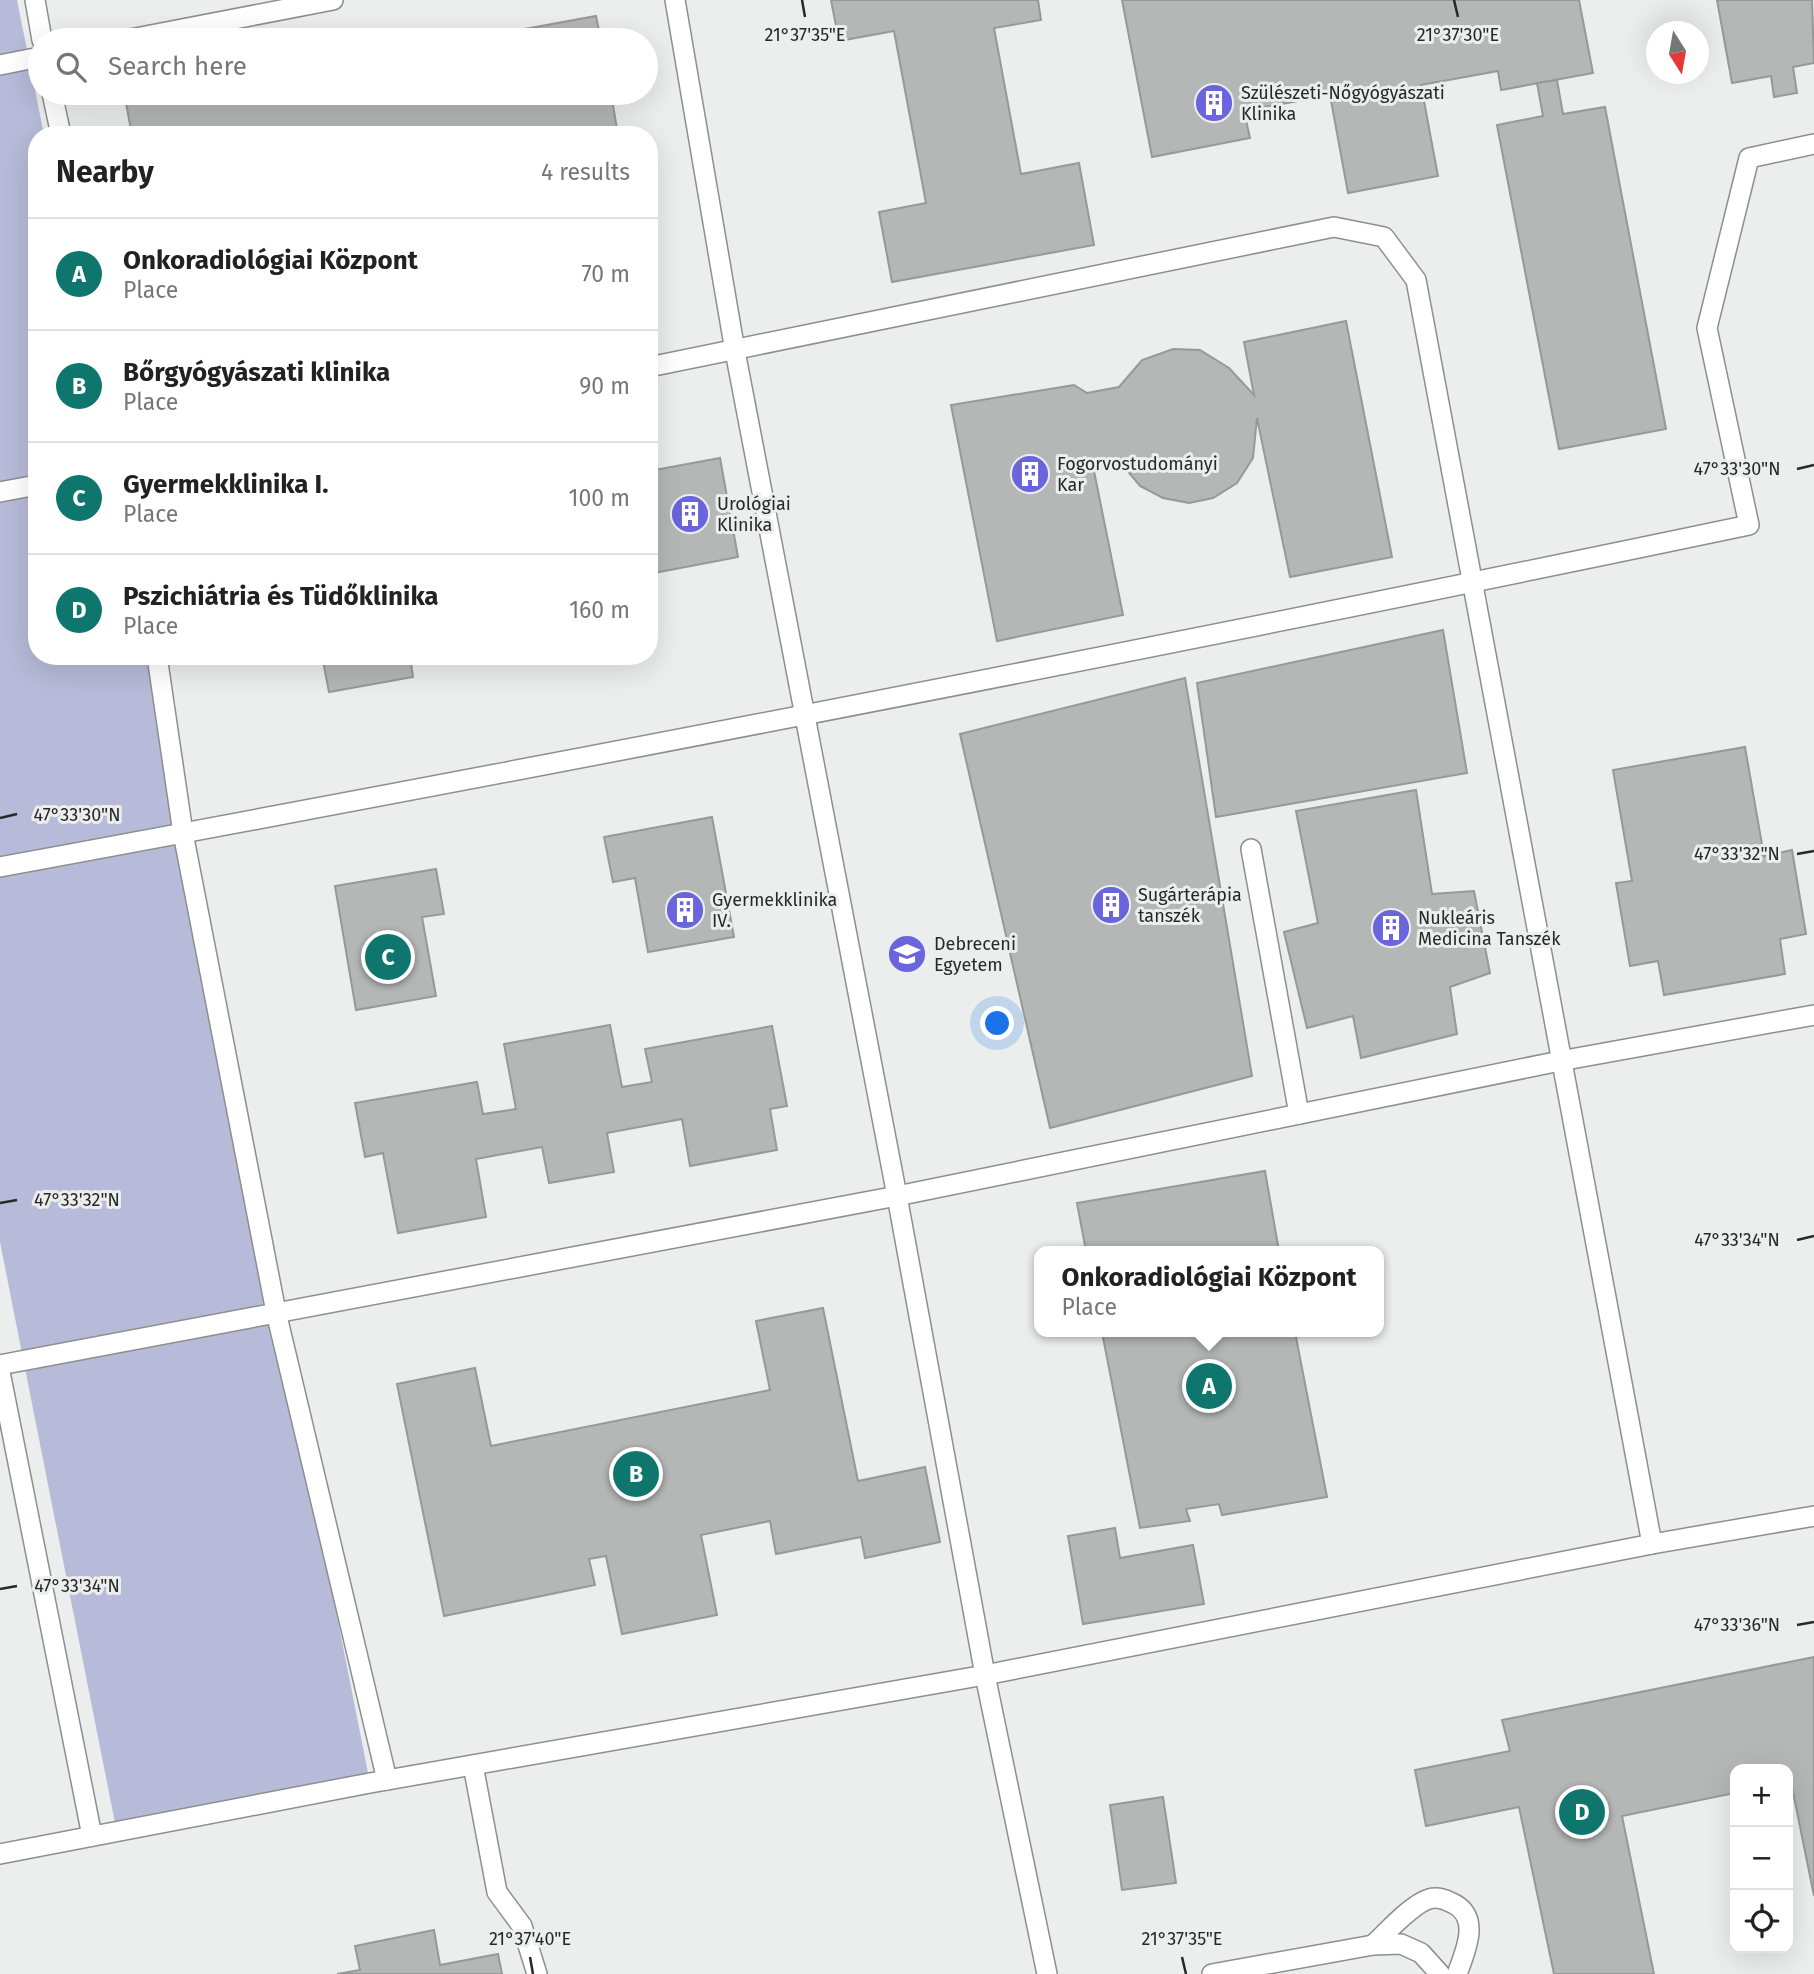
<!DOCTYPE html>
<html lang="en">
<head>
<meta charset="utf-8">
<style>
	body { margin:0; font-family:"Fira Sans",sans-serif; background:#f2f2f2; color:#222 }
	.controls { position:absolute; right:21px; bottom:21px; display:grid; overflow:hidden; border-radius:14px; box-shadow:0 7px 28px #0002 }
	.controls button { width:63px; height:63px; display:grid; place-items:center; padding:0; border:0; border-bottom:2px solid #e0e0e0; background:#fff; color:#222; font:35px sans-serif }
	.compass { position:absolute; left:1646px; top:21px; width:63px; height:63px; border-radius:50%; background:#fff; box-shadow:0 7px 28px #0002; rotate:169deg }
	.you { position:absolute; left:998px; top:1024px; width:24px; height:24px; margin:-18px; border:5px solid #fff; border-radius:50%; background:#1a73e8; box-shadow:0 0 0 10px #1a73e833 }
	.badge { display:grid; place-items:center; width:46px; height:46px; border-radius:50%; background:#0f766e; color:#fff; font-size:23px; font-weight:700 }
	.pin { position:absolute; translate:-50% -50%; border:4px solid #fff; box-shadow:0 2px 7px #0006 }
	.popup { position:absolute; left:1034px; top:1246px; width:350px; height:91px; box-sizing:border-box; display:grid; place-content:center; border-radius:14px; background:#fff; filter:drop-shadow(0 2px 5px #0005); font-size:23px; white-space:nowrap; color:#767676 }
	.popup b { font-size:26px; color:#222 }
	.popup::after { content:''; position:absolute; left:50%; top:100%; margin-left:-14px; border:14px solid transparent; border-top-color:#fff }
	.list { margin:0; padding:0; list-style:none }
	h2 { display:flex; justify-content:space-between; align-items:center; height:91px; margin:0; padding:0 28px; font-size:30px }
	h2 small { font-size:23px; font-weight:400; color:#767676 }
	.list li { display:grid; grid-template-columns:46px 1fr auto; gap:21px; align-items:center; box-sizing:border-box; height:112px; padding:0 28px; border-top:2px solid #e0e0e0 }
	.list b { display:block; font-size:26px; white-space:nowrap }
	.list p { margin:0; font-size:23px; white-space:nowrap; color:#767676 }
	.list em { font-size:23px; font-style:normal; color:#767676 }
	.icon { flex:none; width:38px; height:38px; fill:none; stroke:currentColor; stroke-width:2; stroke-linecap:round; stroke-linejoin:round }
	.map { position:relative; flex:none; width:1814px; height:1974px; overflow:hidden }
	.search { position:absolute; background:#fff; box-shadow:0 7px 28px #0002; left:28px; top:28px; width:630px; height:77px; display:flex; align-items:center; gap:18px; box-sizing:border-box; padding:0 24px; border-radius:38px; color:#767676; font-size:26px }
	.panel { position:absolute; background:#fff; box-shadow:0 7px 28px #0002; left:28px; top:126px; width:630px; height:539px; border-radius:28px }
	.map>svg:first-child { display:block }
</style>
</head>
<body>
<div class="map">
<svg width="1814" height="1974" viewBox="0 0 1814 1974">
	<rect width="100%" height="100%" fill="#ebeeec"/>
	<path fill="#b7bad8" d="M0 0H17L44 135H37V656H147L370 1783 117 1833 0 1242Z"/>
	<g fill="#b4b7b5" stroke="#969997" stroke-width="2">
		<path d="M831 0H1038L1041 20 994 28 1021 174 1079 163 1094 245 892 282 879 212 926 203 894 31 839 41Z"/>
		<path d="M1122 0H1579L1593 73 1501 90 1498 71 1421 85 1438 176 1348 193 1330 95 1244 111 1250 138 1152 157Z"/>
		<path d="M1717 0H1812L1814 63 1793 67 1797 93 1774 97 1771 76 1732 83Z"/>
		<path d="M596 16 601 40H465Z"/>
		<path d="M1557 80 1563 114 1605 107 1666 429 1559 449 1497 125 1543 116 1537 83Z"/>
		<path d="M179 93H611L618 135H132L126 103Z"/>
		<path d="M1346 321 1392 557 1290 577 1257 418 1253 458 1237 483 1213 498 1189 503 1163 498 1140 486 1120 462 1093 466 1123 615 997 641 951 405 1074 385 1087 393 1119 387 1142 360 1173 349 1200 350 1229 368 1254 395 1244 342Z"/>
		<path d="M720 458 738 557 649 574V471Z"/>
		<path d="M1443 630 1467 773 1216 817 1197 683Z"/>
		<path d="M322 656H410L413 677 329 692Z"/>
		<path d="M1185 678 1252 1076 1050 1128 960 734Z"/>
		<path d="M1745 747 1764 856 1792 850 1806 934 1780 939 1785 974 1664 995 1658 961 1630 966 1616 883 1632 881 1613 770Z"/>
		<path d="M1416 790 1432 894 1474 891 1490 973 1450 987 1457 1034 1361 1058 1353 1016 1307 1028 1284 932 1318 923 1296 811Z"/>
		<path d="M712 817 734 937 648 952 635 878 613 882 604 837Z"/>
		<path d="M436 869 444 914 422 917 436 996 356 1010 335 886Z"/>
		<path d="M610 1025 622 1087 652 1082 645 1049 772 1026 787 1106 770 1109 777 1150 690 1166 682 1119 607 1133 614 1172 549 1183 542 1147 476 1159 486 1217 398 1233 383 1153 365 1157 355 1103 477 1082 483 1114 516 1109 504 1044Z"/>
		<path d="M1265 1171 1279 1251H1086L1077 1203Z"/>
		<path d="M823 1308 858 1481 925 1467 940 1542 865 1558 861 1537 776 1554 770 1521 701 1535 717 1615 622 1634 606 1556 589 1559 595 1585 444 1616 397 1384 475 1368 491 1446 770 1390 756 1321Z"/>
		<path d="M1102 1332H1295L1327 1497 1222 1515 1219 1504 1186 1509 1190 1521 1140 1528Z"/>
		<path d="M1115 1528 1120 1558 1193 1545 1204 1604 1083 1624 1068 1536Z"/>
		<path d="M1814 1657V1896L1791 1782H1788V1769H1735V1793L1622 1816 1654 1974H1554L1519 1807 1426 1826 1415 1770 1510 1751 1502 1720Z"/>
		<path d="M1163 1797 1176 1883 1122 1890 1110 1805Z"/>
		<path d="M434 1930 440 1965 498 1954 502 1974H337L360 1970 355 1946Z"/>
	</g>
	<g fill="none" stroke-linecap="round" stroke-linejoin="round">
		<g stroke="#8b8f8d" stroke-width="22">
			<g id="service">
				<path d="M35 0 42 40"/>
				<path d="M675 0 735 351 897 1196 985 1675 1047 1974"/>
				<path d="M125 40 333 0"/>
				<path d="M0 65 40 57"/>
				<path d="M52 93 61 135"/>
				<path d="M649 367 1334 227 1384 237 1416 280 1652 1544"/>
				<path d="M0 492 37 485"/>
				<path d="M157 656 183 833 276 1312 387 1780"/>
				<path d="M1251 849 1299 1114"/>
				<path d="M0 867C584 759 1167 647 1749 525L1707 328 1749 158 1814 144"/>
				<path d="M0 1365 897 1196 1560 1061 1814 1015"/>
				<path d="M0 1372 92 1836"/>
				<path d="M473 1765 497 1892 522 1926 537 1974"/>
				<path d="M0 1854 370 1783 985 1675 1652 1544 1814 1516"/>
				<path d="M1373 1945C1387 1932 1412 1904 1429 1899 1436 1897 1444 1899 1450 1902 1482 1915 1466 1950 1457 1974"/>
				<path d="M1212 1974 1373 1945 1401 1944 1421 1953 1440 1974"/>
			</g>
		</g>
		<use href="#service" stroke="#fff" stroke-width="19"/>
	</g>
	<path fill="none" stroke="#272827" stroke-width="2.5" d="M802 0 805 17M1454 0 1458 17M1797 469 1814 465M0 818 17 814M1797 854 1814 851M0 1203 17 1200M1797 1240 1814 1236M0 1589 17 1586M1797 1625 1814 1622M530 1957 533 1974M1182 1957 1186 1974"/>
	<defs>
		<g id="building-disc" transform="scale(2.0125)"><circle r="9.5" fill="#6a64dd" stroke="#ebeeec"/><path d="M-4-6H4V6H1V3H-1V6H-4ZM-2.5-4.3h1.7v1.8h-1.7ZM.8-4.3h1.7v1.8H.8ZM-2.5-1h1.7V.8h-1.7ZM.8-1h1.7V.8H.8Z" fill="#fff"/></g>
		<g id="university-disc" transform="scale(2.0125)"><circle r="9.5" fill="#6a64dd" stroke="#ebeeec"/><path d="M0-5L7-2L0 1L-7-2ZM-4 1L0 2.5L4 1V4Q0 6-4 4Z" fill="#fff"/></g>
	</defs>
	<g fill-rule="evenodd">
		<use href="#building-disc" x="1214" y="103"/>
		<use href="#building-disc" x="1030" y="474"/>
		<use href="#building-disc" x="690" y="514"/>
		<use href="#building-disc" x="1111" y="905"/>
		<use href="#building-disc" x="685" y="910"/>
		<use href="#building-disc" x="1391" y="928"/>
		<use href="#university-disc" x="907" y="954"/>
	</g>
	<g text-anchor="middle" dominant-baseline="central" stroke-width="6" stroke-linejoin="round" paint-order="stroke">
		<g font-size="18" fill="#272827" stroke="#ebeeec" text-anchor="start">
			<text x="1241" y="93">Szülészeti-Nőgyógyászati<tspan x="1241" dy="21">Klinika</tspan></text>
			<text x="1057" y="464">Fogorvostudományi<tspan x="1057" dy="21">Kar</tspan></text>
			<text x="717" y="504">Urológiai<tspan x="717" dy="21">Klinika</tspan></text>
			<text x="1138" y="895">Sugárterápia<tspan x="1138" dy="21">tanszék</tspan></text>
			<text x="712" y="900">Gyermekklinika<tspan x="712" dy="21">IV.</tspan></text>
			<text x="1418" y="918">Nukleáris<tspan x="1418" dy="21">Medicina Tanszék</tspan></text>
			<text x="934" y="944">Debreceni<tspan x="934" dy="21">Egyetem</tspan></text>
		</g>
	</g>
	<g font-size="18" text-anchor="middle" fill="#272827" stroke="#ebeeec" stroke-width="6" stroke-linejoin="round" paint-order="stroke">
		<text x="805" y="41">21°37'35"E</text>
		<text x="1458" y="41">21°37'30"E</text>
		<text x="1737" y="475">47°33'30"N</text>
		<text x="77" y="821">47°33'30"N</text>
		<text x="1737" y="860">47°33'32"N</text>
		<text x="77" y="1206">47°33'32"N</text>
		<text x="1737" y="1246">47°33'34"N</text>
		<text x="77" y="1592">47°33'34"N</text>
		<text x="1737" y="1631">47°33'36"N</text>
		<text x="530" y="1945">21°37'40"E</text>
		<text x="1182" y="1945">21°37'35"E</text>
	</g>
</svg>
<div class="controls">
<button>+</button>
<button>−</button>
<button><svg class="icon" aria-label="locate" viewBox="0 0 24 24"><circle cx="12" cy="12" r="6"/><path d="M12 2v4M12 18v4M2 12h4M18 12h4"/></svg></button>
</div>
<svg class="compass" viewBox="-18 -18 36 36"><path d="M0-13l5 13h-10z" fill="#e53935"/><path d="M0 13l5-13h-10z" fill="#767676"/></svg>
<div class="you"></div>
<div class="pin badge" style="left:1209px;top:1386px">A</div>
<div class="popup"><b>Onkoradiológiai Központ</b>Place</div>
<div class="pin badge" style="left:636px;top:1474px">B</div>
<div class="pin badge" style="left:388px;top:957px">C</div>
<div class="pin badge" style="left:1582px;top:1812px">D</div>
<div class="search"><svg class="icon" aria-label="search" viewBox="0 0 24 24"><circle cx="10" cy="10" r="6"/><path d="M15 15l6 6"/></svg>Search here</div>
<section class="panel">
<h2>Nearby<small>4 results</small></h2>
<ul class="list">
<li><span class="badge">A</span><div><b>Onkoradiológiai Központ</b><p>Place</p></div><em>70 m</em></li>
<li><span class="badge">B</span><div><b>Bőrgyógyászati klinika</b><p>Place</p></div><em>90 m</em></li>
<li><span class="badge">C</span><div><b>Gyermekklinika I.</b><p>Place</p></div><em>100 m</em></li>
<li><span class="badge">D</span><div><b>Pszichiátria és Tüdőklinika</b><p>Place</p></div><em>160 m</em></li>
</ul>
</section>
</div>
</body>
</html>
